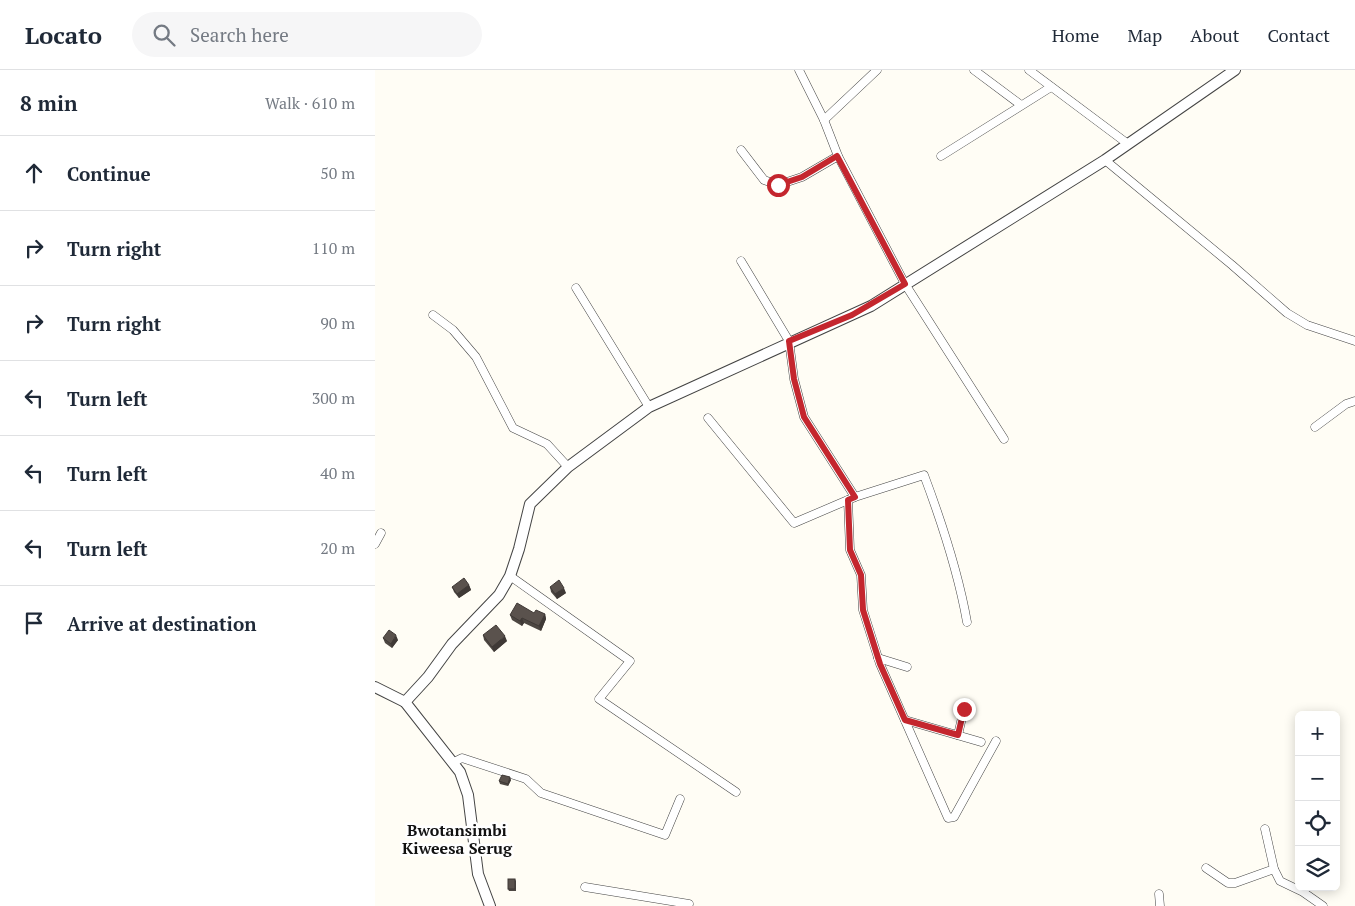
<!DOCTYPE html>
<html lang="en">
<head>
<meta charset="utf-8">
<style>
	body { margin:0; font-family:"PT Serif",serif; background:#f6f6f7; color:#1f2937 }
	.controls { position:absolute; right:15px; bottom:15px; display:grid; overflow:hidden; border-radius:8px; box-shadow:0 2px 12px #0003 }
	.controls button { width:45px; height:45px; display:grid; place-items:center; padding:0; border:0; border-bottom:1px solid #e0e1e3; background:#fff; color:#1f2937; font:25px sans-serif }
	.stop { position:absolute; width:15px; height:15px; margin:-11px; border:4px solid #c4262e; border-radius:50%; background:#fff }
	.stop.end { background:#c4262e; border-color:#fff; box-shadow:0 1px 5px #0008 }
	.list { margin:0; padding:0; list-style:none }
	h2 { display:flex; justify-content:space-between; align-items:center; height:65px; margin:0; padding:0 20px; font-size:21px }
	h2 small { font-size:16px; font-weight:400; color:#747a83 }
	.list li { display:grid; grid-template-columns:32px 1fr auto; gap:15px; align-items:center; box-sizing:border-box; height:75px; padding:0 20px; border-top:1px solid #e0e1e3 }
	.list b { display:block; font-size:19px; white-space:nowrap }
	.list em { font-size:16px; font-style:normal; color:#747a83 }
	.icon { flex:none; width:28px; height:28px; fill:none; stroke:currentColor; stroke-width:2; stroke-linecap:round; stroke-linejoin:round }
	.map { position:relative; flex:none; width:980px; height:836px; overflow:hidden }
	header { display:flex; align-items:center; gap:30px; box-sizing:border-box; height:70px; padding:0 25px; background:#fff; border-bottom:1px solid #e0e1e3 }
	header strong { font-size:24px }
	nav { display:flex; gap:28px; margin-inline-start:auto; font-size:18px }
	.search { width:350px; height:45px; background:#f6f6f7; display:flex; align-items:center; gap:12px; box-sizing:border-box; padding:0 18px; border-radius:28px; color:#747a83; font-size:19px }
	main { display:flex }
	aside { flex:1; background:#fff }
	.map>svg:first-child { display:block }
</style>
</head>
<body>
<header>
<strong>Locato</strong>
<div class="search"><svg class="icon" aria-label="search" viewBox="0 0 24 24"><circle cx="10" cy="10" r="6"/><path d="M15 15l6 6"/></svg>Search here</div>
<nav><a>Home</a><a>Map</a><a>About</a><a>Contact</a></nav>
</header>
<main>
<aside>
<h2>8 min<small>Walk · 610 m</small></h2>
<ul class="list">
<li><svg class="icon" aria-label="ahead" viewBox="0 0 24 24"><path d="M12 20V5M6 11l6-6 6 6"/></svg><div><b>Continue</b></div><em>50 m</em></li>
<li><svg class="icon" aria-label="right" viewBox="0 0 24 24"><path d="M7 20v-9h11M14 6l5 5-5 5"/></svg><div><b>Turn right</b></div><em>110 m</em></li>
<li><svg class="icon" aria-label="right" viewBox="0 0 24 24"><path d="M7 20v-9h11M14 6l5 5-5 5"/></svg><div><b>Turn right</b></div><em>90 m</em></li>
<li><svg class="icon" aria-label="left" viewBox="0 0 24 24"><path d="M17 20v-9H6M10 6l-5 5 5 5"/></svg><div><b>Turn left</b></div><em>300 m</em></li>
<li><svg class="icon" aria-label="left" viewBox="0 0 24 24"><path d="M17 20v-9H6M10 6l-5 5 5 5"/></svg><div><b>Turn left</b></div><em>40 m</em></li>
<li><svg class="icon" aria-label="left" viewBox="0 0 24 24"><path d="M17 20v-9H6M10 6l-5 5 5 5"/></svg><div><b>Turn left</b></div><em>20 m</em></li>
<li><svg class="icon" aria-label="arrive" viewBox="0 0 24 24"><path d="M6 21V4h12l-3 4 3 4H6"/></svg><div><b>Arrive at destination</b></div></li>
</ul>
</aside>
<div class="map">
<svg width="980" height="836" viewBox="0 0 980 836">
	<rect width="100%" height="100%" fill="#fffdf5"/>
	<g fill="none" stroke-linecap="round" stroke-linejoin="round">
		<g stroke="#444" stroke-width="9">
			<g id="minor">
				<path d="M424 0 449 50 463 86 530 214 629 369"/>
				<path d="M599 0 646 35"/>
				<path d="M654 0 753 74"/>
				<path d="M449 50 502 0"/>
				<path d="M366 80 389 110 403 115 427 107 463 86"/>
				<path d="M566 86 676 17"/>
				<path d="M730 90 857 195 912 243 932 255 980 271"/>
				<path d="M366 191 414 271 419 309 429 347 480 427"/>
				<path d="M201 218 274 337"/>
				<path d="M58 245 78 260 101 287 138 358 172 374 193 397"/>
				<path d="M333 348 419 453 480 427 549 405C567 453 583 501 592 552"/>
				<path d="M940 357 971 334 980 331"/>
				<path d="M473 430 475 480 486 505 488 540 505 594 573 748 579 747 621 671"/>
				<path d="M0 474 6 463"/>
				<path d="M135 506 255 591 224 629 361 722"/>
				<path d="M503 588 532 597"/>
				<path d="M530 650 606 672"/>
				<path d="M583 665 589 639"/>
				<path d="M79 692 87 688 151 709 166 723 290 765 305 729"/>
				<path d="M890 759 899 799 905 811 928 822 948 836"/>
				<path d="M831 798 853 813H860L899 799"/>
				<path d="M210 817 314 834 313 836"/>
				<path d="M784 824 785 836"/>
			</g>
		</g>
		<g stroke="#444" stroke-width="12">
			<g id="tertiary">
				<path d="M0 617 30 632 85 702 93 725 103 804 115 836"/>
				<path d="M30 632 53 607 77 574 124 525 135 506 144 479 155 434 193 397 274 337 496 236 730 90 860 0"/>
			</g>
		</g>
		<use href="#minor" stroke="#fff" stroke-width="8"/>
		<use href="#tertiary" stroke="#fff" stroke-width="10"/>
	</g>
	<g fill="#4d4742">
		<path d="M94 515 96 520 84 528 79 522 77 517Z"/>
		<path d="M175 517 191 523 182 529 176 522Z"/>
		<path d="M159 543 170 544 171 549 166 561 149 553 147 556 137 550 135 545Z"/>
		<path d="M108 565 132 571 119 582 109 570Z"/>
		<path d="M8 568 23 570 17 578 10 573Z"/>
		<path d="M136 710 133 716 125 714 124 711Z"/>
		<path d="M140 809 141 811V821H134L133 819Z"/>
	</g>
	<g fill="#3f3936">
		<path d="M94 515 96 520 84 528 82 524Z"/>
		<path d="M189 518 191 523 182 529 180 524Z"/>
		<path d="M170 544 171 549 166 561 164 556Z"/>
		<path d="M147 548 149 553 147 556 145 551Z"/>
		<path d="M21 565 23 570 17 578 16 574Z"/>
		<path d="M130 566 132 571 119 582 117 577Z"/>
		<path d="M135 707 136 710 133 716V714Z"/>
	</g>
	<g fill="#5a524d" stroke="#3f3936">
		<path d="M89 508 94 515 82 524 77 517Z"/>
		<path d="M184 510 189 518 180 524 175 517Z"/>
		<path d="M142 533 159 543 161 540 170 544 164 556 147 548 145 551 135 545Z"/>
		<path d="M121 555 130 566 117 577 108 565Z"/>
		<path d="M14 560 21 565 16 574 8 568Z"/>
		<path d="M127 705 135 707 133 714 124 711Z"/>
		<rect x="133" y="809" width="7" height="10"/>
	</g>
	<g fill="none" stroke-linecap="round" stroke-linejoin="round">
		<path stroke="#c4262e" stroke-width="6" d="M403 115 427 107 462 86 530 214 477 245 414 271 419 309 429 347 480 427 473 430 475 480 486 505 488 540 505 594 530 650 583 665 589 639"/>
	</g>
	<g text-anchor="middle" dominant-baseline="central" stroke-width="5" stroke-linejoin="round" paint-order="stroke">
		<g font-size="16" font-weight="bold" fill="#111" stroke="#fff">
			<text x="82" y="760">Bwotansimbi<tspan x="82" dy="18">Kiweesa Serug</tspan></text>
		</g>
	</g>
</svg>
<div class="controls">
<button>+</button>
<button>−</button>
<button><svg class="icon" aria-label="locate" viewBox="0 0 24 24"><circle cx="12" cy="12" r="6"/><path d="M12 2v4M12 18v4M2 12h4M18 12h4"/></svg></button>
<button><svg class="icon" aria-label="layers" viewBox="0 0 24 24"><path d="M12 4l9 5-9 5-9-5zM3 14l9 5 9-5"/></svg></button>
</div>
<div class="stop" style="left:403px;top:115px"></div>
<div class="stop end" style="left:589px;top:639px"></div>
</div>
</main>
</body>
</html>
